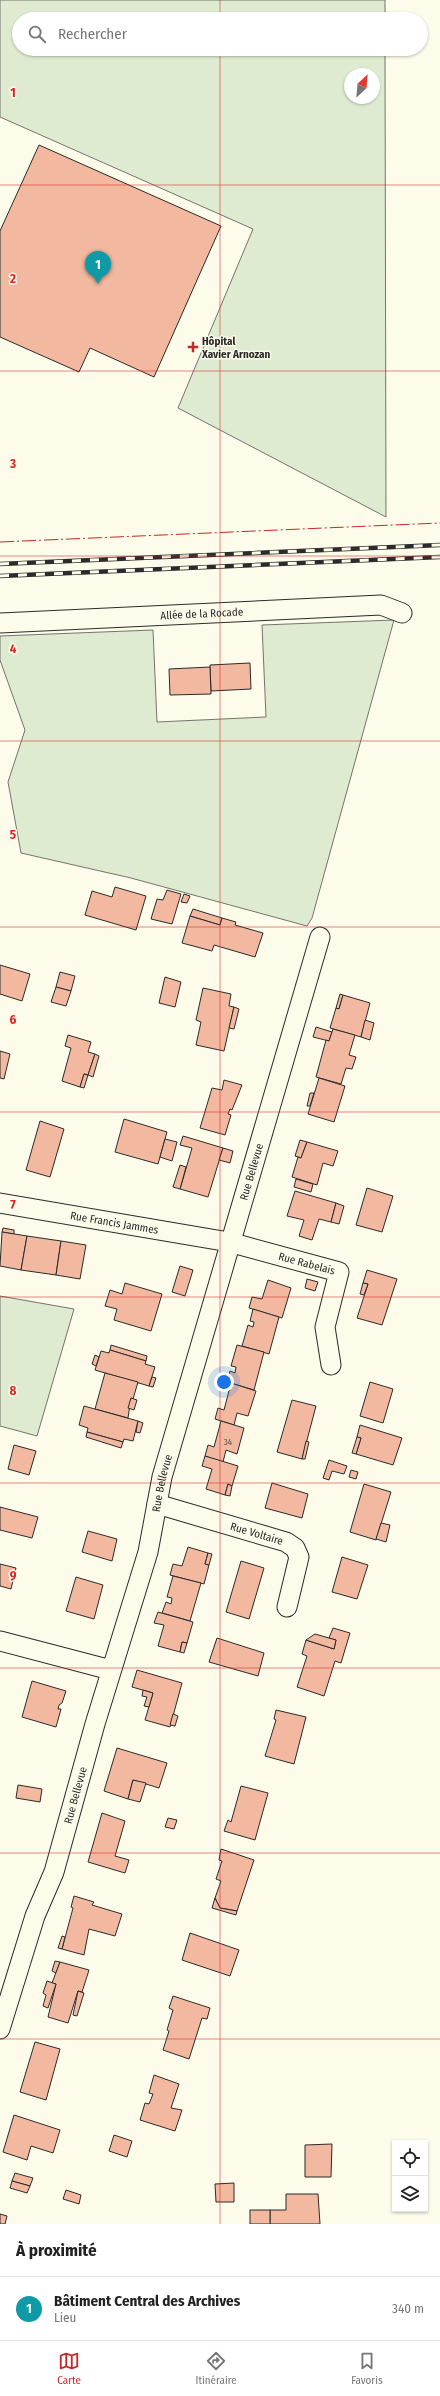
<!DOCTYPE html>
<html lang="fr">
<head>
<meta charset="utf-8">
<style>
	body { margin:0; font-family:"Fira Sans Condensed",sans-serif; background:#f6f6f6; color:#222 }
	.controls { position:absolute; right:12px; bottom:12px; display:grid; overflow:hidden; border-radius:0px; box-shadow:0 1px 3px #0004 }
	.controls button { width:36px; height:36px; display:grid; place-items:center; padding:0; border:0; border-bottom:1px solid #e0e0e0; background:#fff; color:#222; font:20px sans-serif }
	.compass { position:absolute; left:344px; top:68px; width:36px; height:36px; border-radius:50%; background:#fff; box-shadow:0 1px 3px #0004; rotate:26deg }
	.you { position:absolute; left:224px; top:1382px; width:14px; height:14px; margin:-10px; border:3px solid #fff; border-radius:50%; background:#1a73e8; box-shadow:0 0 0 6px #1a73e833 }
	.badge { display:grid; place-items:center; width:26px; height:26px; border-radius:50%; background:#c62828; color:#fff; font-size:13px; font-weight:700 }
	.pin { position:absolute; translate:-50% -33px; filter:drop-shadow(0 1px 2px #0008) }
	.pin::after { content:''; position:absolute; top:21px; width:14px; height:12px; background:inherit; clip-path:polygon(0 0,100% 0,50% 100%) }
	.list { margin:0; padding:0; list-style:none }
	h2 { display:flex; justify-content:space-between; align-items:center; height:52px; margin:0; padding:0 16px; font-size:17px }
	h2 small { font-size:13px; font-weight:400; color:#767676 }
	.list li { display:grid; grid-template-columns:26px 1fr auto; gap:12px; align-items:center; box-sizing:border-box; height:64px; padding:0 16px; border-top:1px solid #e0e0e0 }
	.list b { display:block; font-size:15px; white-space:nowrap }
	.list p { margin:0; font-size:13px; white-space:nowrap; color:#767676 }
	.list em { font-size:13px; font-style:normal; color:#767676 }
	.icon { flex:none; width:22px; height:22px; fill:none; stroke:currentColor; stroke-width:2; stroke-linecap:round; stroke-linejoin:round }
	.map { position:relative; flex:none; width:440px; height:2224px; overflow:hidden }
	.search { position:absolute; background:#fff; box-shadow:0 1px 3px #0004; left:12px; right:12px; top:12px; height:44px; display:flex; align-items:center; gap:10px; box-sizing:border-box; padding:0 14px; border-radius:22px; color:#767676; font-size:15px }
	.sheet { height:116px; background:#fff }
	nav { display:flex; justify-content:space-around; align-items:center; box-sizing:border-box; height:56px; border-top:1px solid #e0e0e0; background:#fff; font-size:11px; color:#767676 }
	nav a { display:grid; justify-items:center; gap:2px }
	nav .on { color:#c62828 }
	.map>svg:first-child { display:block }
</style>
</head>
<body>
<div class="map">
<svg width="440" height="2224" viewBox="0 0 440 2224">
	<rect width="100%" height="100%" fill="#fdfbea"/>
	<g fill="#deebd1" stroke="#74746e" fill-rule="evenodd">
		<path d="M0 0H385V19H19V49H385L386 517 178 408 253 229 0 117ZM350 74H374V98H350Z"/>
		<path d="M394 620 312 918 307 926 131 878 21 853 8 782 25 730 0 660V636L153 630 157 722 266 717 262 625Z"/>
		<path d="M0 1296 74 1309 37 1436 0 1426Z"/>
	</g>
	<g fill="#f2b8a0" stroke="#2b2b2b">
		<path d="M39 145 221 226 154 377 90 348 79 372 0 337V231Z"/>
		<path d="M250 663 251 689 211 691 210 665Z"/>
		<path d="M210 667 211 694 170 695 169 669Z"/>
		<path d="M115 887 146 896 136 930 85 915 92 891 112 897Z"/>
		<path d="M167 890 181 894 172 924 151 919 157 899 163 900Z"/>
		<path d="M184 894 190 896 187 903 181 902Z"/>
		<path d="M193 909 222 918 220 925 190 916Z"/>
		<path d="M190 916 220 925 222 918 236 922 235 925 263 933 255 957 214 945 212 951 182 943Z"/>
		<path d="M0 965 30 974 22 1001 0 994Z"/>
		<path d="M60 972 75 976 71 991 56 987Z"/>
		<path d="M165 977 181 982 175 1007 159 1003Z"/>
		<path d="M56 987 71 991 66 1006 51 1002Z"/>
		<path d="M203 988 231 994 229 1006 234 1007 224 1051 196 1045 201 1022 196 1020Z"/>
		<path d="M340 994 343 995 339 1009 336 1008Z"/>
		<path d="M343 995 370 1003 361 1037 330 1028 336 1008 339 1009Z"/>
		<path d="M234 1007 239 1009 234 1029 229 1028Z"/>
		<path d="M365 1020 374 1023 370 1040 361 1037Z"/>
		<path d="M316 1027 332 1032 329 1041 313 1037Z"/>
		<path d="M333 1029 355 1035 349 1055 356 1057 352 1069 346 1068 341 1084 316 1077 326 1040 329 1041Z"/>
		<path d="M68 1035 91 1042 88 1052 95 1054 88 1075 84 1074 80 1087 62 1081 71 1048 65 1046Z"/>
		<path d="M0 1051 10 1054 4 1079 0 1078Z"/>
		<path d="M95 1054 99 1056 93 1077 88 1075Z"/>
		<path d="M84 1074 88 1075 84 1088 80 1087Z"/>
		<path d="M319 1078 345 1086 334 1122 308 1114Z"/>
		<path d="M224 1080 242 1085 232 1110 230 1109 228 1114 231 1115 225 1135 200 1128 212 1088 222 1090Z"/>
		<path d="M310 1093H314L310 1106H307Z"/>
		<path d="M124 1119 167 1132 158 1164 115 1152Z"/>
		<path d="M40 1121 64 1129 50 1177 26 1170Z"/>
		<path d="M183 1136 223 1148 208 1197 180 1189 192 1148 180 1145Z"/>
		<path d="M165 1139 177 1142 172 1161 160 1157Z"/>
		<path d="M300 1140 307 1142 301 1158 295 1156Z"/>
		<path d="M307 1142 338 1151 333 1166 323 1163 317 1185 292 1177 298 1157 301 1158Z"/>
		<path d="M223 1148 233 1151 230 1163 219 1160Z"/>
		<path d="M180 1165 186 1167 180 1189 173 1187Z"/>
		<path d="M296 1179 313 1184 311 1192 294 1187Z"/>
		<path d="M367 1188 393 1196 382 1232 356 1225Z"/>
		<path d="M295 1191 336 1203 331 1222 319 1219 312 1240 299 1236 304 1220 287 1216Z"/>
		<path d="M336 1203 344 1206 339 1224 331 1222Z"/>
		<path d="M3 1228 14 1230V1234L2 1232Z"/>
		<path d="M2 1232 27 1236 21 1270 0 1266Z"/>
		<path d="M27 1236 61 1241 56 1275 21 1270Z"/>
		<path d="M61 1241 86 1245 80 1279 56 1275Z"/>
		<path d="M180 1266 193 1270 185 1296 172 1292Z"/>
		<path d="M367 1270 397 1279 382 1325 357 1318 368 1284 363 1283Z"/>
		<path d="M307 1279 318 1282 315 1291 305 1288Z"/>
		<path d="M268 1280 291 1288 282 1318 249 1308 252 1297 262 1299Z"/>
		<path d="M125 1283 162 1294 151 1331 114 1320 117 1309 105 1306 110 1290 122 1294Z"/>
		<path d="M363 1283 368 1284 364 1295 360 1294Z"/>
		<path d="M253 1309 279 1317 269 1354 242 1346 248 1325 253 1327 254 1322 250 1321Z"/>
		<path d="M111 1345 147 1356 146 1361 110 1350Z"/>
		<path d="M237 1345 264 1352 254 1390 227 1382 230 1371 235 1373 236 1367 231 1366Z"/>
		<path d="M110 1350 146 1361 145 1364 155 1367 149 1386 95 1370 101 1351 109 1353Z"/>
		<path d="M95 1355 99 1357 96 1366 92 1364Z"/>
		<path d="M105 1373 138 1382 133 1399 131 1398 128 1418 95 1409Z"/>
		<path d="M152 1377 156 1378 153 1387 149 1386Z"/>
		<path d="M370 1382 393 1389 383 1423 360 1416Z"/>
		<path d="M231 1383 256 1391 248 1416 237 1413 234 1425 215 1419 218 1408 224 1410Z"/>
		<path d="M131 1398 137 1400 134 1410 128 1408Z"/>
		<path d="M292 1400 316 1406 302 1459 277 1452Z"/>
		<path d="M84 1406 138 1421 133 1441 124 1439 123 1442 87 1432 88 1428 79 1425Z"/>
		<path d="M138 1421 143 1423 140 1433 136 1432Z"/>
		<path d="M221 1421 244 1428 237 1454 226 1450 223 1462 205 1456 208 1445 214 1447Z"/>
		<path d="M360 1425 402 1438 393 1465 356 1454 361 1438 357 1437Z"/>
		<path d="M87 1432 123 1442 121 1448 86 1437Z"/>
		<path d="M357 1437 361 1438 356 1454 352 1453Z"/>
		<path d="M306 1441 309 1442 305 1459H302Z"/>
		<path d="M14 1445 36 1451 29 1475 8 1469Z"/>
		<path d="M205 1456 238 1466 232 1486 228 1484 225 1495 206 1489 212 1469 202 1466Z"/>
		<path d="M329 1460 347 1466 344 1474 332 1471 329 1480 323 1478Z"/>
		<path d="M351 1470 358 1472 356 1479 349 1477Z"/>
		<path d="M272 1483 308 1494 302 1518 265 1508Z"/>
		<path d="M228 1484 232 1486 230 1496 225 1495Z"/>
		<path d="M364 1484 391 1492 376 1540 350 1532Z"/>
		<path d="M0 1507 38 1517 32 1538 0 1530Z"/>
		<path d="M381 1523 390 1525 386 1542 376 1539Z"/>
		<path d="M88 1531 117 1539 112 1561 82 1552Z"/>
		<path d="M188 1547 208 1553 205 1564 209 1565 204 1584 170 1575 173 1564 182 1566Z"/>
		<path d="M208 1553 212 1554 209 1565 205 1564Z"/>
		<path d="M342 1557 368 1565 357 1599 332 1592Z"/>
		<path d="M241 1561 264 1568 249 1619 226 1612Z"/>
		<path d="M0 1564 16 1568 11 1589 0 1586Z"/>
		<path d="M173 1576 201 1583 190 1621 162 1613 166 1602 171 1604 172 1598 167 1597Z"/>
		<path d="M76 1577 103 1585 94 1619 66 1611Z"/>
		<path d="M158 1612 193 1622 187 1643 182 1642 180 1652 158 1646 164 1625 154 1623Z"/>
		<path d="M333 1628 350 1633 341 1663 335 1661 324 1696 297 1687 307 1656 302 1654 306 1640 334 1649 336 1640 329 1638Z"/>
		<path d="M315 1634 336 1640 334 1649 306 1640Z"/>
		<path d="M217 1638 264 1653 258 1676 209 1662Z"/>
		<path d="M182 1642 187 1643 184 1653 180 1652Z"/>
		<path d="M137 1670 182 1683 170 1727 145 1720 153 1693 132 1687Z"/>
		<path d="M32 1681 66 1691 62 1703 59 1705 58 1709H61L56 1727 22 1717Z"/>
		<path d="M143 1690 153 1693 149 1707 144 1706 147 1697 142 1696Z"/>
		<path d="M276 1710 306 1717 294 1764 265 1756 276 1720 274 1719Z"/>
		<path d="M173 1714 178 1716 175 1726 170 1725Z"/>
		<path d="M117 1748 167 1763 159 1788 133 1780 128 1799 104 1791Z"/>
		<path d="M133 1780 146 1783 140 1802 128 1799Z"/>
		<path d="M18 1785 42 1789 40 1802 16 1798Z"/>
		<path d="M241 1786 268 1793 255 1840 224 1831 228 1820 231 1822Z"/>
		<path d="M102 1813 125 1821 115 1856 129 1860 125 1873 88 1862Z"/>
		<path d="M168 1818 177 1820 174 1829 165 1827Z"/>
		<path d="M221 1849 254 1860 237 1911 220 1908 215 1898 221 1881 216 1879 222 1861 219 1860Z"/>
		<path d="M74 1896 94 1902 92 1905 122 1914 115 1936 89 1929 84 1955 62 1949 73 1908 71 1907Z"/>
		<path d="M215 1898 220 1908 237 1911 236 1915 212 1908Z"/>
		<path d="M190 1933 239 1950 230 1976 182 1960Z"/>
		<path d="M62 1936 65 1937 62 1949 58 1948Z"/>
		<path d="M55 1961 60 1962 56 1973 52 1971Z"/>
		<path d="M60 1962 89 1970 82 1992 78 1991 68 2023 48 2017 56 1984 52 1983Z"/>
		<path d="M47 1981 56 1984 48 2008 43 2006 46 1995 43 1993Z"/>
		<path d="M78 1991 84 1993 77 2016 73 2015Z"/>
		<path d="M173 1996 210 2008 207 2019 202 2018 189 2059 163 2050 169 2031 167 2030 173 2010 169 2008Z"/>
		<path d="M35 2042 60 2049 46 2100 20 2092Z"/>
		<path d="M154 2075 179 2084 171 2108 182 2110 175 2131 140 2120 145 2103 149 2104 153 2094 149 2093Z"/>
		<path d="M14 2115 60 2130 53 2153 31 2146 27 2160 3 2152Z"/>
		<path d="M114 2135 132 2141 127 2157 109 2151Z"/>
		<path d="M332 2144 331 2177H305V2145Z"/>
		<path d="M15 2173 33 2178 30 2186 12 2181Z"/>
		<path d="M12 2181 30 2186 27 2193 10 2188Z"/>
		<path d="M234 2183V2202H216L215 2184Z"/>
		<path d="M66 2190 81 2195 79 2204 63 2199Z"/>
		<path d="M286 2194H318L320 2224H270V2210H286Z"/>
		<rect x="250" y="2210" width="20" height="14"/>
		<path d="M0 2214 7 2216 5 2224H0Z"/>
	</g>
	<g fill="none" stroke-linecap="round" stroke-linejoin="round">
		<g stroke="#2b2b2b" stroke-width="21">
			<g id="street">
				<path id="s1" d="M0 623 381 605 402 613"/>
				<path id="s2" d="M0 1203 229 1242 339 1272 325 1327 331 1365"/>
				<path id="s3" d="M157 1504 286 1542 295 1548 299 1557 287 1607"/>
				<path d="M0 1641 111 1670"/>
				<path id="s4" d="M0 2029 35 1916 54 1872 95 1724 148 1552 162 1477 320 937"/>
			</g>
		</g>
		<use href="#street" stroke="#fdfbea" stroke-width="19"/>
		<g stroke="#2b2b2b" stroke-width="4.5">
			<g id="rail">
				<path d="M0 564 440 545"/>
				<path d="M0 576 440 557"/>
			</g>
		</g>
		<use href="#rail" stroke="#fdfbea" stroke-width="3" stroke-dasharray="9" stroke-linecap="butt"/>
		<path stroke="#c62828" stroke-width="1" stroke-dasharray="14 3 2 3" stroke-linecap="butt" d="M0 542 440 523"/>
	</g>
	<path fill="none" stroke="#d62828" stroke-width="1" stroke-opacity="0.55" d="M220 0V19M220 49V2224M0 185H440M0 371H440M0 556H440M0 741H440M0 927H440M0 1112H440M0 1297H440M0 1483H440M0 1668H440M0 1853H440M0 2039H440"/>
	<path fill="#c62828" stroke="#fdfbea" stroke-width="1.5" d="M191 341h4v4h4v4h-4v4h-4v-4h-4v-4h4z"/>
	<g text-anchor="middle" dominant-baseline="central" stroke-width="3" stroke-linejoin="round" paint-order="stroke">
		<g font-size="9" fill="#5d4e48">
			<text x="228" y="1442">34</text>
		</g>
		<g font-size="11" font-weight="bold" fill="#2b2b2b" stroke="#fdfbea" text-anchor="start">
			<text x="202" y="341">Hôpital<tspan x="202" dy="13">Xavier Arnozan</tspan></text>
		</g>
		<g font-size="11" fill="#2b2b2b" stroke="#fdfbea">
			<text stroke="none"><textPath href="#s1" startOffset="202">Allée de la Rocade</textPath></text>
			<text stroke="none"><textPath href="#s4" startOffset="894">Rue Bellevue</textPath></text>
			<text stroke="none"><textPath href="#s2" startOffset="116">Rue Francis Jammes</textPath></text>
			<text stroke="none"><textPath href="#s2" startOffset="313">Rue Rabelais</textPath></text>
			<text stroke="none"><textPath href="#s4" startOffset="570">Rue Bellevue</textPath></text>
			<text stroke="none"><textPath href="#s3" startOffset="104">Rue Voltaire</textPath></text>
			<text stroke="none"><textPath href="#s4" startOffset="246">Rue Bellevue</textPath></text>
		</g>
	</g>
	<g font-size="13" text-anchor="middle" font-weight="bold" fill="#d62828" stroke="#fdfbea" stroke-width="3" stroke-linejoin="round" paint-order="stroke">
		<text x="13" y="97">1</text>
		<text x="13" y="283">2</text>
		<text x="13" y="468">3</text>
		<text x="13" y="653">4</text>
		<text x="13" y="839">5</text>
		<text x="13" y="1024">6</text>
		<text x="13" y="1209">7</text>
		<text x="13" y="1395">8</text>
		<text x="13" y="1580">9</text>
	</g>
</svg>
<div class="controls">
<button><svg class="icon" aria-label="locate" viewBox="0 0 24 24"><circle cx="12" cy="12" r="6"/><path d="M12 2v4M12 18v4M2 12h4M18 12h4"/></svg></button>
<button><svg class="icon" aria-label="layers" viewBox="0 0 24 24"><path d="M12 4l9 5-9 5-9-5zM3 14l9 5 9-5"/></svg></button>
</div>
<svg class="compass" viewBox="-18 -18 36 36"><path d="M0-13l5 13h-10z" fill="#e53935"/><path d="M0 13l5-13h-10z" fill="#767676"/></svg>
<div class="you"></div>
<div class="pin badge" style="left:98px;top:284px;background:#0f9aa8">1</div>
<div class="search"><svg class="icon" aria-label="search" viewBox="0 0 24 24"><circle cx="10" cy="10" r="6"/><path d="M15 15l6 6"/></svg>Rechercher</div>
</div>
<section class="sheet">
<h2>À proximité<small></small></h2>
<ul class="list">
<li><span class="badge" style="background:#0f9aa8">1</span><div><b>Bâtiment Central des Archives</b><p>Lieu</p></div><em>340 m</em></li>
</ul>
</section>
<nav>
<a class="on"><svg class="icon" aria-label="map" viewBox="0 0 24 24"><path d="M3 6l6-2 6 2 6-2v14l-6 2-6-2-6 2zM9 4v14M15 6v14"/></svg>Carte</a>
<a><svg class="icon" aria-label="directions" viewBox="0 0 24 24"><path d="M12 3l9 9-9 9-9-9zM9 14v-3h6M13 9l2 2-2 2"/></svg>Itinéraire</a>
<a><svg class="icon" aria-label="saved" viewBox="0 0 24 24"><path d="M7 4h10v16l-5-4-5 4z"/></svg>Favoris</a>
</nav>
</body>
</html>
